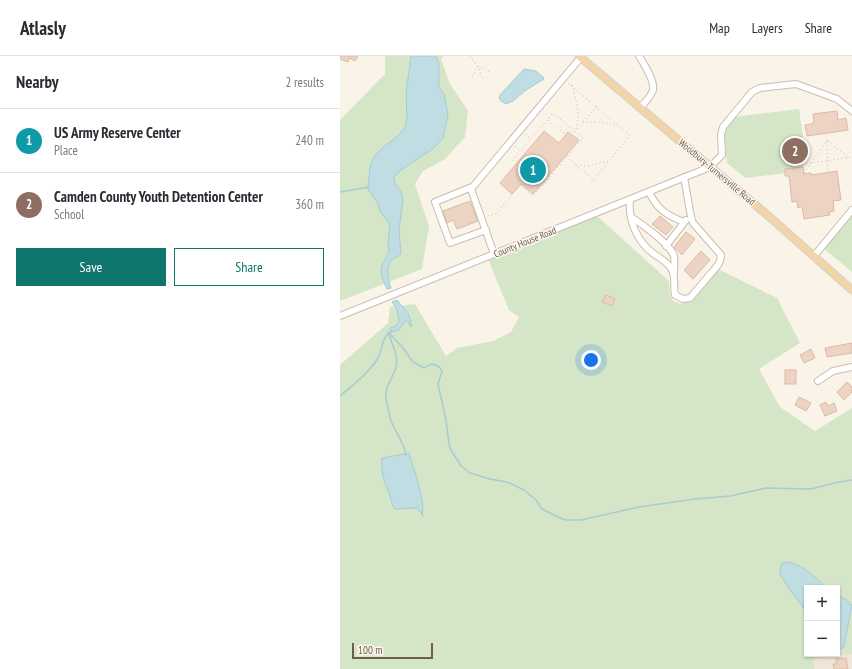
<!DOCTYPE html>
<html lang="en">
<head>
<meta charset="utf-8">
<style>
	body { margin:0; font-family:"PT Sans Narrow",sans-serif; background:#f2f2f3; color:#2b2b33 }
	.controls { position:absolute; right:12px; bottom:12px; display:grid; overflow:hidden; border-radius:0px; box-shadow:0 1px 3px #0004 }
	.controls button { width:36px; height:36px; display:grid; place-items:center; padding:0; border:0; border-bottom:1px solid #e1e1e2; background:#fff; color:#2b2b33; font:20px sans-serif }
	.scale { position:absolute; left:12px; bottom:10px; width:81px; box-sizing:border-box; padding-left:4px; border:2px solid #715b4f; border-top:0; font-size:11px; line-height:14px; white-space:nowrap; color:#715b4f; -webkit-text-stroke:3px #fdf7ee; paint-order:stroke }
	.you { position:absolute; left:251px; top:304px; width:14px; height:14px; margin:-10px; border:3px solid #fff; border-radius:50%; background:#1a73e8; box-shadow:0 0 0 6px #1a73e833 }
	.badge { display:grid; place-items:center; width:26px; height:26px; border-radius:50%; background:#0f766e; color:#fff; font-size:13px; font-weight:700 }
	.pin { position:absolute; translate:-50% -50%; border:2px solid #fff; box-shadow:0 1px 4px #0006 }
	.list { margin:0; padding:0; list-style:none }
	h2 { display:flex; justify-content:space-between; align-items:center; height:52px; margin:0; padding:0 16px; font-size:17px }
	h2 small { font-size:13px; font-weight:400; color:#7c7c81 }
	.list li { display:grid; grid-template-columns:26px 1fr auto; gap:12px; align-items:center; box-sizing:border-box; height:64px; padding:0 16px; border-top:1px solid #e1e1e2 }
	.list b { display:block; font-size:15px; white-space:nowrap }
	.list p { margin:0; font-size:13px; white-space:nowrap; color:#7c7c81 }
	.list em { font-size:13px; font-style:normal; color:#7c7c81 }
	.actions { display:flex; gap:8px; padding:12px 16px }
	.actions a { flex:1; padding:9px 0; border:1px solid #0f766e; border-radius:0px; text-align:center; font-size:14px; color:#0f766e }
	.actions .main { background:#0f766e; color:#fff }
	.map { position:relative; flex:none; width:512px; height:613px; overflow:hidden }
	header { display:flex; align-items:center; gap:24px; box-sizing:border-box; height:56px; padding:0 20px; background:#fff; border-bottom:1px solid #e1e1e2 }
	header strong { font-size:19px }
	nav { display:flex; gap:22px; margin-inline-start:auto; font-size:14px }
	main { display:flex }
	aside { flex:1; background:#fff }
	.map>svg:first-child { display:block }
</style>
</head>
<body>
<header>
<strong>Atlasly</strong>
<nav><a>Map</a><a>Layers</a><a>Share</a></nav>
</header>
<main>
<aside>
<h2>Nearby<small>2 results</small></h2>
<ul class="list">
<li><span class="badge" style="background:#0f9aa8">1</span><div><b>US Army Reserve Center</b><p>Place</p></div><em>240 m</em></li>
<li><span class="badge" style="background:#8d6e63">2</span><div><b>Camden County Youth Detention Center</b><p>School</p></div><em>360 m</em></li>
</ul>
<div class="actions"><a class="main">Save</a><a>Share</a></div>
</aside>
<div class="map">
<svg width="512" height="613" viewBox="0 0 512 613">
	<rect width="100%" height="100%" fill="#faf3e8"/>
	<path fill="#f1e5d7" d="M512 598V613H474L473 602Z"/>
	<g fill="#d5e6c8" fill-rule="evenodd">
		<path d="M45 0H104L101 3 110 28 128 55 125 81 105 103 83 115 75 128 89 170 82 213 0 245V64L45 18Z"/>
		<path d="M459 53 463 80V111L445 113V117L405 122 387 107 384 74 394 61Z"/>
		<path d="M512 158V216L483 192Z"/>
		<path d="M257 160 329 225 330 239 333 245 341 248 353 242 378 213 437 242 460 287 419 313 440 351 475 375 512 352V598L474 602V613H0V309L48 267 50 251 75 248 106 300 117 292 153 285 171 276 179 261 169 254 148 203ZM467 532H497V598H467Z"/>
	</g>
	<g fill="#bfdde2" stroke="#a6ccd2">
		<path d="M71 0H96L99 7V31L104 38 108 59 103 82 94 92 61 114 54 121 55 127 61 136 63 143 59 174 61 198C58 201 55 201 53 203 45 210 48 224 51 232L47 233 43 224 41 216 42 209 49 196 48 186 50 169 47 164 41 157 37 146 28 133V130L30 111 34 101 41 93 59 79 65 71 67 61 66 37Z"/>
		<path d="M184 13 196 15 204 22V23L186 34 173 45 166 48 161 45 159 42 160 39Z"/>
		<path d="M57 244 68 257 72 270 71 271 67 265H65L59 274 51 276 50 272 56 270 59 265 57 253 52 246Z"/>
		<path d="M69 397C73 411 86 446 82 458L77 452 55 453C51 448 51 441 48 435 43 422 41 416 42 402Z"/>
		<path d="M447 506C463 508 475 521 487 532H467V557C460 546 444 528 440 517 439 513 441 510 442 507Z"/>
		<path d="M497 539 507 544 512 549 504 590 503 592 497 593Z"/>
	</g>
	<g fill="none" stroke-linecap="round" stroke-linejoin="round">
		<g stroke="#a6ccd2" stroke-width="1.5">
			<path d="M0 136 29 131"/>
			<path d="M48 276 63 292 73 306 84 312C90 308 94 306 100 312L102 315 98 328 106 364 109 388 111 394 121 410 130 417 150 423 167 426 184 434 196 444 202 453 222 463 227 464H241L299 451 355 443 390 440 426 432 471 433 499 426 512 424"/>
			<path d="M49 278C52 289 59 300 56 311 53 323 44 330 46 343 47 349 49 356 50 362 54 375 64 385 66 399"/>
			<path d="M0 340C13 329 29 317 38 302 43 292 41 281 52 275"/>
			<path d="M81 456 83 460"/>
		</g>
	</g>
	<g fill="#ecd3c3" stroke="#ddbaa5">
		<path d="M0 0H18L15 5 9 2 8 6 0 3Z"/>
		<path d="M497 55 498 64 506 62 508 74 467 80 465 69 472 68 474 65 473 58Z"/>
		<path d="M204 75 219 87 228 76 239 84 193 138 181 128 172 138 160 127Z"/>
		<path d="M463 111 464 118 471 117V119L497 115 501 144 493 145 494 155 489 156 490 159 464 163 462 150 458 152 457 145 452 146 449 120H445V113Z"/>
		<path d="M130 145 138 165 117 173 113 164 107 167 103 155Z"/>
		<path d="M320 160 333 171 326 179 312 168Z"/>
		<path d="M346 176 355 183 342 199 334 191Z"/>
		<path d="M361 195 370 204 353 223 344 214Z"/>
		<path d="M266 239 275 243 272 250 262 246Z"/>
		<path d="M512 287V297L487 301 485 292Z"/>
		<path d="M471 293 475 302 464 307 460 299Z"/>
		<rect x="445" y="314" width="11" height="14"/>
		<path d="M507 326 512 331V336L504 344 497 336Z"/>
		<path d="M459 341 471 347 466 355 455 349Z"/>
		<path d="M486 346 488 350 494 347 497 355 485 360 480 349Z"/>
		<path d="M506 602 508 613H494L493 608H497L496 603Z"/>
	</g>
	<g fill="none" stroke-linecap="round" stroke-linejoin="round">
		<g stroke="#cbbbaf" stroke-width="8">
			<g id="minor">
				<path d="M299 0C304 8 315 25 313 34 311 41 304 47 300 52"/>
				<path d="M132 131 95 146 110 187 146 174"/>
				<path d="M309 136C317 153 326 159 344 166"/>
				<path d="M290 144C288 164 297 186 314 198 321 203 329 207 332 214 336 222 333 231 335 239L343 243 350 242 378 209 380 205 381 199 353 167 351 161 344 121"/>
				<path d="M291 161C302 168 330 188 334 200 335 205 334 211 334 216"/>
				<path d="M326 190 346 164"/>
				<path d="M154 198 131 133 241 1"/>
				<path d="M474 200 512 154"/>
				<path d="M0 260 370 111 382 99 381 79 383 71 412 36 420 32 456 28 497 43 512 55"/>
				<path d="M478 325 493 315 512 311"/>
			</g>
		</g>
		<g stroke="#d7d1ce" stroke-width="9">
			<path id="major" d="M239 0 432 163 512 234"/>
		</g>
		<g stroke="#d1b6a6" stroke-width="1" stroke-dasharray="1 3" stroke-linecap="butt">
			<path d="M130 0 139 13 143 23"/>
			<path d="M132 21 138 10 150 16"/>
			<path d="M228 27 290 80 250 128"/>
			<path d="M232 29C236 44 243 66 232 79"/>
			<path d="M208 64 223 77 229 71"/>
			<path d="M243 66 257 50"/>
			<path d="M237 73 243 67C256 65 266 66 278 70"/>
			<path d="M185 78 190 82"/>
			<path d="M487 85 488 117"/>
			<path d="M488 85 509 102"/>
			<path d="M175 90 180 94"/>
			<path d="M226 100 255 125"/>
			<path d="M236 109 248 110 268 105"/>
			<path d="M464 117 487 85V77"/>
			<path d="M464 118V108L512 101"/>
			<path d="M148 160 157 157 180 129 193 140 243 82 213 57 171 106"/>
		</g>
		<use href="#minor" stroke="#fff" stroke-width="6"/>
		<use href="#major" stroke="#f1d5a8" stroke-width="7"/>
	</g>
	<g text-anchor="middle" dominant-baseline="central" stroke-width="3" stroke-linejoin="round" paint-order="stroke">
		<g font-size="10" fill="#715b4f" stroke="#fdf7ee">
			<text transform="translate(377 116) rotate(40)">Woodbury-Turnersville Road</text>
			<text transform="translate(185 186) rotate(-22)">County House Road</text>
		</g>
	</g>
</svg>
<div class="controls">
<button>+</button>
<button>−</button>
</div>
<div class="scale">100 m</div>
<div class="you"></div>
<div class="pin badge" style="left:193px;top:114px;background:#0f9aa8">1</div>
<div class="pin badge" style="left:455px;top:95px;background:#8d6e63">2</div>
</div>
</main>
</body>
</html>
